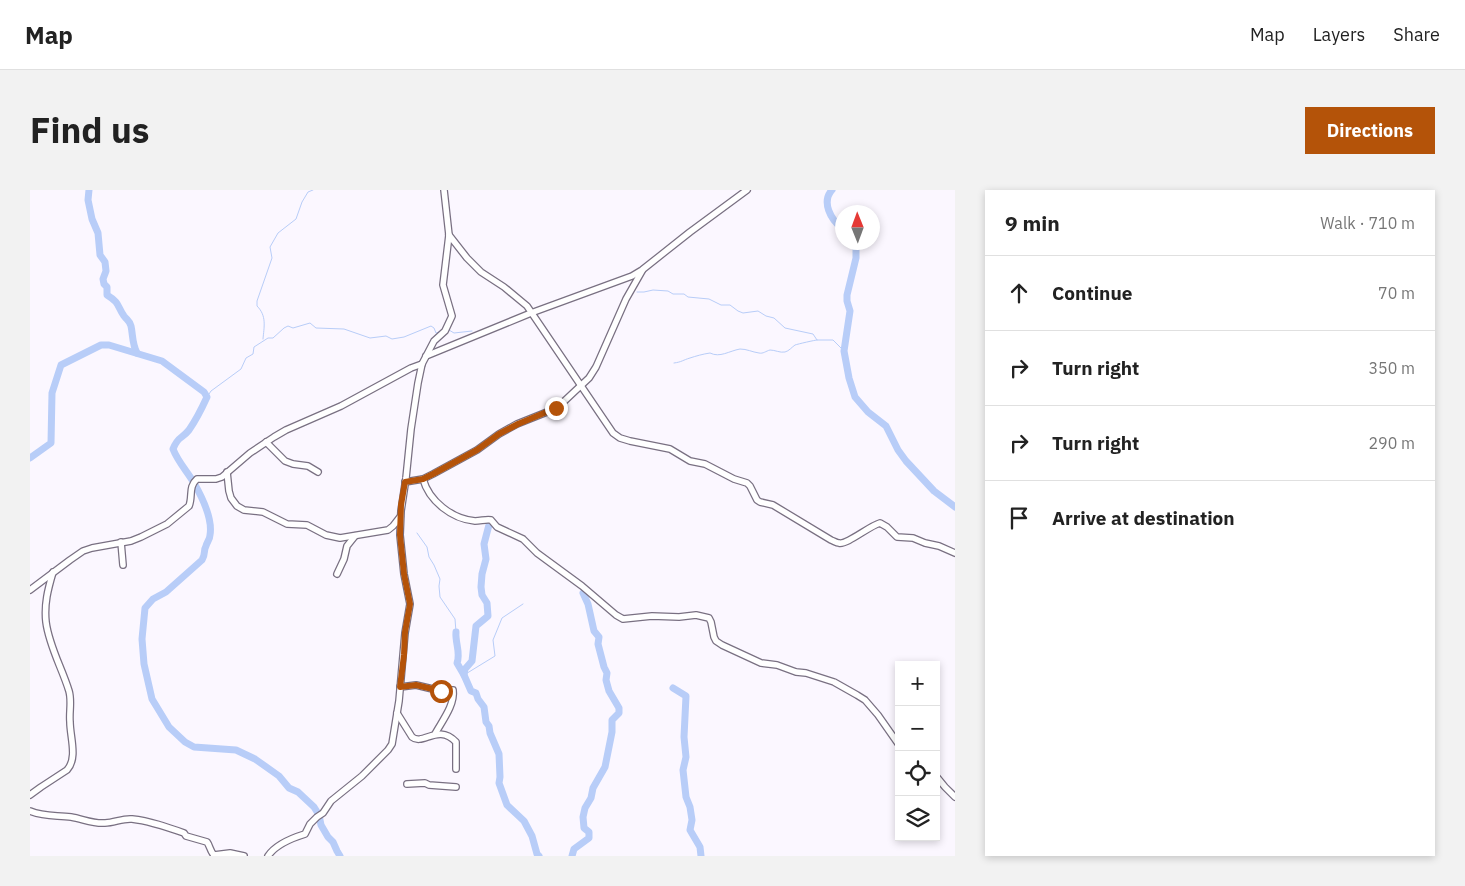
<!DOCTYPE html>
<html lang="en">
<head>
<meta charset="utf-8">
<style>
	body { margin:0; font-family:"IBM Plex Sans",sans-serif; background:#f2f2f2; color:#222 }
	.controls { position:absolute; right:15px; bottom:15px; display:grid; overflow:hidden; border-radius:0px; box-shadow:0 2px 8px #0003 }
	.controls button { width:45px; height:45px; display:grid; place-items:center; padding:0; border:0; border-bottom:1px solid #e0e0e0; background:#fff; color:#222; font:25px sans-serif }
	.compass { position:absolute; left:805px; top:15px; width:45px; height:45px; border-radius:50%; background:#fff; box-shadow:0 2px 8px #0003; rotate:359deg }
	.stop { position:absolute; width:15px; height:15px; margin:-11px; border:4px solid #b45309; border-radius:50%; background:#fff }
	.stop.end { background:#b45309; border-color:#fff; box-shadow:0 1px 5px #0008 }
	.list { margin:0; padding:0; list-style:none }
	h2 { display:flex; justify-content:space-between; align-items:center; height:65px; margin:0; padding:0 20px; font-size:21px }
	h2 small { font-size:16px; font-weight:400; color:#767676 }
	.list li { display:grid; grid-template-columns:32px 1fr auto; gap:15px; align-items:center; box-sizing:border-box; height:75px; padding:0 20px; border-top:1px solid #e0e0e0 }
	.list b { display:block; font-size:19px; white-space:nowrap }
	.list em { font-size:16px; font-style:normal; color:#767676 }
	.icon { flex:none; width:28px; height:28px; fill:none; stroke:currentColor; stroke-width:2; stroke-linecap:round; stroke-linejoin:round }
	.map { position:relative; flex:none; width:925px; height:666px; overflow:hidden; border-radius:0px }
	header { display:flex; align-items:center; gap:30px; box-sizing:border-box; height:70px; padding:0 25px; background:#fff; border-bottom:1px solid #e0e0e0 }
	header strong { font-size:24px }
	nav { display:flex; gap:28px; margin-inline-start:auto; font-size:18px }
	.intro { display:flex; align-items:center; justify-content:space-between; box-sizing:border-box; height:120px; padding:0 30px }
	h1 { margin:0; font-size:35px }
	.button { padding:12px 22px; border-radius:0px; background:#b45309; color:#fff; font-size:18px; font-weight:700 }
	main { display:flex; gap:30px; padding:0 30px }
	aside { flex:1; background:#fff; border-radius:0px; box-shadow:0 2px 8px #0003 }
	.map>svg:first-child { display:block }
</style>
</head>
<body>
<header>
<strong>Map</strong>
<nav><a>Map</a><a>Layers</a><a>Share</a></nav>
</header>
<div class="intro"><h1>Find us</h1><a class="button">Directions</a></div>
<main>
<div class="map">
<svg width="925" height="666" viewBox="0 0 925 666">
	<rect width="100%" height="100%" fill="#fbf7ff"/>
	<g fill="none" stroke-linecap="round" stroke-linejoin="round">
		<g stroke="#b8cdf8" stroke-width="1">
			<path d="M607 102H614L623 100 638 101 643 104H654L658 107 679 109 691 115H700L708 121 713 123 728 121 736 126 744 128 755 138 783 144 787 150H803L814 161"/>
			<path d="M419 140 424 143 442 141"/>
			<path d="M233 149C234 137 237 126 227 116V111L242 68 240 57 248 43 266 29 272 12 278 2 283 0"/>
			<path d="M644 173C652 172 653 170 660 168 666 166 673 164 680 163 690 168 699 161 710 159 717 159 722 162 729 163 733 164 736 161 740 160 745 160 750 163 755 162 759 161 762 157 765 155 768 154 785 150 787 150"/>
			<path d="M177 207 181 201 211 179 216 168 223 164 224 157 238 148H243L254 138 258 136 263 138 280 133 286 138 314 139 340 148 356 146 362 149 374 147 401 136 404 138 406 143 409 142"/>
			<path d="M387 343 397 357 399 367 404 375 410 389 409 396 410 407 425 429 426 442"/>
			<path d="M434 485 465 466 463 450 472 428 493 414"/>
		</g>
		<g stroke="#b8cdf8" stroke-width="7">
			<path d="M59 0 58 10 62 29 68 43 70 65 75 72 76 81 73 89 74 94 77 97V105C90 113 87 116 94 126 97 130 100 131 101 136 103 145 102 154 107 163"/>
			<path d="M802 0C791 12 801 30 812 38"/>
			<path d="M824 52 826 58V68L817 105V111L820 121 814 161 819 188 825 207 838 222 856 236 868 260 876 271 904 301 925 317"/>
			<path d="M0 268 21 253 22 203 31 175 71 155H79L132 171 174 202 177 207C172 218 166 230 159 240 152 249 148 246 143 259 148 272 157 281 164 293 172 307 183 328 180 345 180 349 177 352 176 356 173 361 176 364 172 370L136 402 123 409 115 418 112 449 114 474 122 509 139 537 155 552 164 557 206 560 225 569 249 586 259 598 268 602 284 617 289 625 291 635 298 647 303 652 307 661 310 666"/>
			<path d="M460 331 454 354 456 369 452 384 451 397 452 405 457 413 458 426 446 436 442 471 435 479 434 485 441 501 446 503 448 509 454 517 456 532 459 536 460 543 469 564 470 587 469 593 477 615 494 631 502 646 507 664 509 666"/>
			<path d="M426 442C425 453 431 463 427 473L434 485"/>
			<path d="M643 498 656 506 654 547 656 567 653 580 656 607 660 617 662 630 660 640 670 657 671 666"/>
			<path d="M542 666 544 659 559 648V642L554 638 553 627 555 618 561 608 563 598 575 577 582 542V530L589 523V518L579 501 576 490 577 483 574 477 568 454 569 447 564 441 558 414 553 403"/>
		</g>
		<g stroke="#797082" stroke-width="8">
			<g id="minor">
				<path d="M419 45 437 68 451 82 474 97 497 116 583 243 590 248 600 251 640 259 660 271 675 274 704 289 717 293 720 296 727 310 730 312 743 315 801 350C804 351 806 353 809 353 817 355 839 336 850 333L857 337 867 347 883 348 895 353 909 356 925 363"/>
				<path d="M396 166 501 123 602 86 612 80 660 42 717 0"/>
				<path d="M236 252 255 271 263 274 278 276 288 282"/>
				<path d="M197 282 199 301 201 308 207 316 214 320 233 322 257 334 277 335 296 345 310 348 358 340 363 336 370 327"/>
				<path d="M393 289C399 311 422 329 445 331 451 331 456 329 461 330L467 337 493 349 507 363 552 396 586 425 593 429 622 426 649 427 666 425 679 428 681 432 684 447 686 451 692 455 731 473 747 475 766 482 776 483 804 492 827 505 835 510 848 525 869 555"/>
				<path d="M375 292 393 289 403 284 447 260 469 244 487 234 527 218 544 202 559 188 566 177 596 109 612 81"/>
				<path d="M91 352 93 375"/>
				<path d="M307 384 314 369 317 356 325 346"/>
				<path d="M0 400 40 370 53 361 62 358 101 351 111 347 137 334 159 316C163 306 158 297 167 289H186L192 287 220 263 244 247 256 240 311 216 381 178 392 174"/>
				<path d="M370 497 386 495 411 501 423 500C425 515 412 531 405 544"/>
				<path d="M367 523 382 547C393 556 408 533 426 552V579"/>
				<path d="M906 586 915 597 925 607"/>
				<path d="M377 594 395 593 399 595 426 597"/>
				<path d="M0 605 11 597 37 580C48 568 40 547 40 532 39 522 42 511 39 501 32 478 19 456 16 432 14 414 18 399 23 382"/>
				<path d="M0 621C14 627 27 625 41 627 53 629 63 634 75 633 84 633 93 628 102 629 120 631 137 637 154 643L156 646 177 652C180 656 180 661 184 665L200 663 214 666"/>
				<path d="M238 666C246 654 262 648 275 644L280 634 287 627 293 623 301 611 332 586 358 560 362 554 369 511 375 443 380 414 374 384 370 345 371 321 376 288 381 239 388 193 392 174 404 151 415 141 422 126 413 95 419 45 414 0"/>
			</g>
		</g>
		<use href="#minor" stroke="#fff" stroke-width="5.5"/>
	</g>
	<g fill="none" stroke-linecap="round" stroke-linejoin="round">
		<path stroke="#b45309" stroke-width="6" d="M411 501 386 495 370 497 374 465 375 442 380 414 374 384 370 345 371 315 375 292 393 289 403 284 447 260 469 244 488 234 526 218"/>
	</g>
</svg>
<div class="controls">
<button>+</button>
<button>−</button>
<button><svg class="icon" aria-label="locate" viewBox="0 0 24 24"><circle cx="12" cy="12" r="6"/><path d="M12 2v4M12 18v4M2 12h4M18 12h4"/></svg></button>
<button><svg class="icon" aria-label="layers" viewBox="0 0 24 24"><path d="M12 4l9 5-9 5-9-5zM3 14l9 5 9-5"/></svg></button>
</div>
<svg class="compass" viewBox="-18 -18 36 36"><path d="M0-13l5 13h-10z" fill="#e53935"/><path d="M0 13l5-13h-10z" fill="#767676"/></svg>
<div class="stop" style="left:411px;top:501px"></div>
<div class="stop end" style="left:526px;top:218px"></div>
</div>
<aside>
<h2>9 min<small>Walk · 710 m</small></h2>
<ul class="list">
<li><svg class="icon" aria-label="ahead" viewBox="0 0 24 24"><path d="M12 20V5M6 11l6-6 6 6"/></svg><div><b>Continue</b></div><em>70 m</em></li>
<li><svg class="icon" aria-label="right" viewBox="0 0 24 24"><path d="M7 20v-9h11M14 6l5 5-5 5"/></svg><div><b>Turn right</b></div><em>350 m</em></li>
<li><svg class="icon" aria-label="right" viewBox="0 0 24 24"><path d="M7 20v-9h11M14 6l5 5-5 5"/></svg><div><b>Turn right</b></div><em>290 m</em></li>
<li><svg class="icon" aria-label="arrive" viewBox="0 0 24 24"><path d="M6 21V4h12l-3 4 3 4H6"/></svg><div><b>Arrive at destination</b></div></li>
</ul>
</aside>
</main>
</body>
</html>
